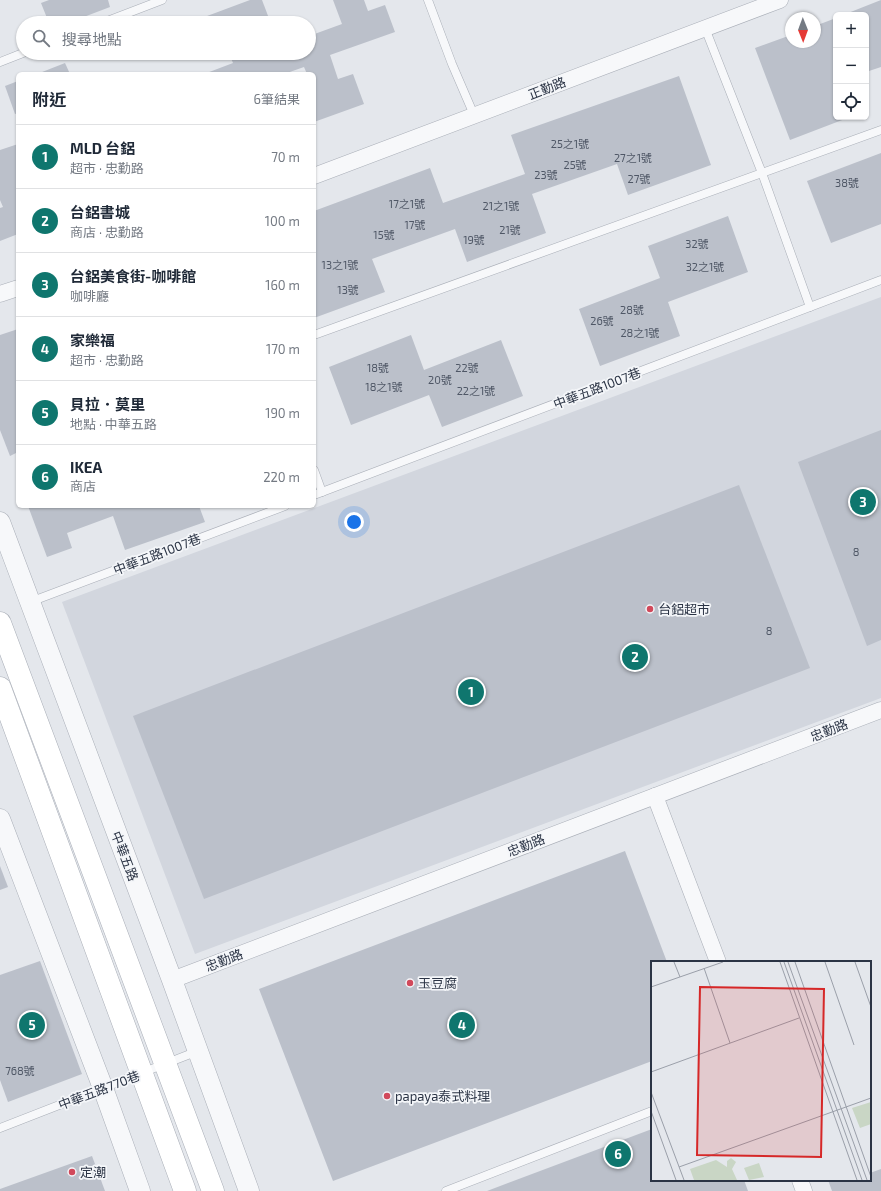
<!DOCTYPE html>
<html lang="zh-TW">
<head>
<meta charset="utf-8">
<style>
	body { margin:0; font-family:"Exo 2","Noto Sans TC",sans-serif; background:#f6f6f7; color:#1f2937 }
	.controls { position:absolute; right:12px; top:12px; display:grid; overflow:hidden; border-radius:6px; box-shadow:0 1px 3px #0004 }
	.controls button { width:36px; height:36px; display:grid; place-items:center; padding:0; border:0; border-bottom:1px solid #e0e1e3; background:#fff; color:#1f2937; font:20px sans-serif }
	.compass { position:absolute; left:785px; top:12px; width:36px; height:36px; border-radius:50%; background:#fff; box-shadow:0 1px 3px #0004; rotate:179deg }
	.you { position:absolute; left:354px; top:522px; width:14px; height:14px; margin:-10px; border:3px solid #fff; border-radius:50%; background:#1a73e8; box-shadow:0 0 0 6px #1a73e833 }
	.badge { display:grid; place-items:center; width:26px; height:26px; border-radius:50%; background:#0f766e; color:#fff; font-size:13px; font-weight:700 }
	.pin { position:absolute; translate:-50% -50%; border:2px solid #fff; box-shadow:0 1px 4px #0006 }
	.list { margin:0; padding:0; list-style:none }
	h2 { display:flex; justify-content:space-between; align-items:center; height:52px; margin:0; padding:0 16px; font-size:17px }
	h2 small { font-size:13px; font-weight:400; color:#747a83 }
	.list li { display:grid; grid-template-columns:26px 1fr auto; gap:12px; align-items:center; box-sizing:border-box; height:64px; padding:0 16px; border-top:1px solid #e0e1e3 }
	.list b { display:block; font-size:15px; white-space:nowrap }
	.list p { margin:0; font-size:13px; white-space:nowrap; color:#747a83 }
	.list em { font-size:13px; font-style:normal; color:#747a83 }
	.icon { flex:none; width:22px; height:22px; fill:none; stroke:currentColor; stroke-width:2; stroke-linecap:round; stroke-linejoin:round }
	.map { position:relative; flex:none; width:881px; height:1191px; overflow:hidden }
	.search { position:absolute; background:#fff; box-shadow:0 1px 3px #0004; left:16px; top:16px; width:300px; height:44px; display:flex; align-items:center; gap:10px; box-sizing:border-box; padding:0 14px; border-radius:22px; color:#747a83; font-size:15px }
	.panel { position:absolute; background:#fff; box-shadow:0 1px 3px #0004; left:16px; top:72px; width:300px; height:436px; border-radius:6px }
	.map>svg:first-child { display:block }
</style>
</head>
<body>
<div class="map">
<svg width="881" height="1191" viewBox="0 0 881 1191">
	<rect width="100%" height="100%" fill="#e4e7ec"/>
	<path fill="#d2d6de" d="M881 297V698L195 954 62 602Z"/>
	<g fill="#bbc0ca">
		<path d="M49 0H108L110 7 68 23H49L41 3Z"/>
		<path d="M250 0H262L270 21 265 23H201L199 19Z"/>
		<path d="M333 0H364L368 11 385 5 395 32 330 55 338 79 353 74 364 104 314 122V74H307L304 67 284 74H204L233 63 229 53H309V36L342 24Z"/>
		<path d="M881 0V67L866 72V15H843Z"/>
		<path d="M836 18V117H850L790 140 755 48 791 35V42H815V26Z"/>
		<path d="M65 63 70 74H37Z"/>
		<path d="M679 76 711 165 628 195 617 164 532 194 546 233 467 262 455 229 372 259 385 292 314 318V211L430 168 443 203 525 174 511 135Z"/>
		<path d="M18 81V113L15 114 5 86Z"/>
		<path d="M18 144V234L0 241V208L3 207 0 200V150Z"/>
		<path d="M881 153V224L831 243 807 181Z"/>
		<path d="M728 216 748 272 668 302 680 336 600 366 579 309 660 278 648 246Z"/>
		<path d="M18 329V452L10 456 0 430V335Z"/>
		<path d="M411 335 424 370 501 340 523 396 442 427 429 395 351 425 329 367Z"/>
		<path d="M881 430V640L867 646 798 462Z"/>
		<path d="M739 485 810 668 204 899 133 716Z"/>
		<path d="M28 506H199L205 522 125 550 113 516 67 533 72 548 47 557Z"/>
		<path d="M625 851 667 962H652V1061L333 1181 259 989Z"/>
		<path d="M0 866 8 887 0 890Z"/>
		<path d="M40 961 82 1074 8 1102 0 1080V975Z"/>
		<path d="M652 1129V1180H744L748 1191H487Z"/>
		<path d="M92 1156 105 1191H0V1189Z"/>
		<path d="M881 1169V1191H832L828 1180H870V1173Z"/>
	</g>
	<g fill="none" stroke-linecap="round" stroke-linejoin="round">
		<g stroke="#a9aeb7" stroke-width="9">
			<g id="service">
				<path d="M428 0 452 64 474 115"/>
				<path d="M102 23 162 0"/>
				<path d="M705 28 762 173 810 307"/>
				<path d="M0 62 23 53"/>
				<path d="M314 335 881 130"/>
				<path d="M314 470 322 492"/>
				<path d="M314 495 881 280"/>
				<path d="M30 602 285 506"/>
				<path d="M0 1128 198 1051"/>
				<path d="M446 1191 652 1111"/>
			</g>
		</g>
		<g stroke="#a9aeb7" stroke-width="17">
			<g id="minor">
				<path d="M314 176 780 0"/>
				<path d="M0 294 18 288"/>
				<path d="M655 796 718 962"/>
				<path d="M172 980 881 710"/>
				<path d="M800 1180 804 1191"/>
			</g>
		</g>
		<g stroke="#a9aeb7" stroke-width="21">
			<g id="tertiary">
				<path d="M0 522 172 980 249 1191"/>
				<path d="M0 819 103 1088 140 1191"/>
			</g>
		</g>
		<g stroke="#a9aeb7" stroke-width="23">
			<g id="secondary">
				<path d="M0 623 213 1191"/>
				<path d="M0 688 185 1191"/>
			</g>
		</g>
		<use href="#service" stroke="#f7f8fa" stroke-width="8"/>
		<use href="#minor" stroke="#f7f8fa" stroke-width="16"/>
		<use href="#tertiary" stroke="#f7f8fa" stroke-width="20"/>
		<use href="#secondary" stroke="#fff" stroke-width="22"/>
	</g>
	<g fill="#d1495b" stroke="#f4f6f9" stroke-width="1.5">
		<circle cx="650" cy="609" r="4"/>
		<circle cx="410" cy="983" r="4"/>
		<circle cx="387" cy="1096" r="4"/>
		<circle cx="72" cy="1172" r="4"/>
	</g>
	<g text-anchor="middle" dominant-baseline="central" stroke-width="3.5" stroke-linejoin="round" paint-order="stroke">
		<g font-size="11" fill="#4f5766">
			<text x="570" y="143">25之1號</text>
			<text x="633" y="157">27之1號</text>
			<text x="575" y="164">25號</text>
			<text x="546" y="174">23號</text>
			<text x="639" y="178">27號</text>
			<text x="847" y="182">38號</text>
			<text x="407" y="203">17之1號</text>
			<text x="501" y="205">21之1號</text>
			<text x="415" y="224">17號</text>
			<text x="510" y="229">21號</text>
			<text x="384" y="234">15號</text>
			<text x="474" y="239">19號</text>
			<text x="697" y="243">32號</text>
			<text x="340" y="264">13之1號</text>
			<text x="705" y="266">32之1號</text>
			<text x="348" y="289">13號</text>
			<text x="632" y="309">28號</text>
			<text x="602" y="320">26號</text>
			<text x="640" y="332">28之1號</text>
			<text x="378" y="367">18號</text>
			<text x="467" y="367">22號</text>
			<text x="440" y="379">20號</text>
			<text x="384" y="386">18之1號</text>
			<text x="476" y="390">22之1號</text>
			<text x="856" y="551">8</text>
			<text x="769" y="630">8</text>
			<text x="20" y="1070">768號</text>
		</g>
		<g font-size="13" fill="#2b3445" stroke="#f4f6f9">
			<text transform="translate(547 88) rotate(-21)">正勤路</text>
			<text transform="translate(597 388) rotate(-21)">中華五路1007巷</text>
			<text transform="translate(157 554) rotate(-21)">中華五路1007巷</text>
			<text transform="translate(829 730) rotate(-21)">忠勤路</text>
			<text transform="translate(526 845) rotate(-21)">忠勤路</text>
			<text transform="translate(125 856) rotate(69)">中華五路</text>
			<text transform="translate(224 960) rotate(-21)">忠勤路</text>
			<text transform="translate(99 1090) rotate(-21)">中華五路770巷</text>
		</g>
		<g font-size="13" fill="#2b3445" stroke="#f4f6f9" text-anchor="start">
			<text x="658" y="609">台鋁超市</text>
			<text x="418" y="983">玉豆腐</text>
			<text x="395" y="1096">papaya泰式料理</text>
			<text x="80" y="1172">定潮</text>
		</g>
	</g>
	<g transform="translate(651 961)">
		<rect width="220" height="220" fill="#e4e7ec"/>
		<path d="M220 141V163L209 167 201 147ZM80 197 85 201 81 208 86 219H43L39 208 65 199 76 206V200ZM108 202 113 216 98 219 93 207Z" fill="#c9d6c5"/>
		<path fill="none" stroke="#9a9fa9" stroke-width="1" d="M23 1 29 16M129 1 206 219M133 1 211 219M137 1 216 219M144 1 220 216M174 1 203 84M204 1 220 46M53 7 79 82M0 26 72 1M0 111 148 57M0 131 33 219M0 150 25 219M28 206 220 137"/>
		<path fill="#d62828" fill-opacity="0.15" stroke="#d62828" stroke-width="2" d="M49 26 173 28 170 196 46 194Z"/>
		<rect width="220" height="220" fill="none" stroke="#2b3445" stroke-width="2"/>
	</g>
</svg>
<div class="controls">
<button>+</button>
<button>−</button>
<button><svg class="icon" aria-label="locate" viewBox="0 0 24 24"><circle cx="12" cy="12" r="6"/><path d="M12 2v4M12 18v4M2 12h4M18 12h4"/></svg></button>
</div>
<svg class="compass" viewBox="-18 -18 36 36"><path d="M0-13l5 13h-10z" fill="#e53935"/><path d="M0 13l5-13h-10z" fill="#747a83"/></svg>
<div class="you"></div>
<div class="pin badge" style="left:471px;top:692px">1</div>
<div class="pin badge" style="left:635px;top:657px">2</div>
<div class="pin badge" style="left:863px;top:502px">3</div>
<div class="pin badge" style="left:462px;top:1025px">4</div>
<div class="pin badge" style="left:32px;top:1025px">5</div>
<div class="pin badge" style="left:618px;top:1154px">6</div>
<div class="search"><svg class="icon" aria-label="search" viewBox="0 0 24 24"><circle cx="10" cy="10" r="6"/><path d="M15 15l6 6"/></svg>搜尋地點</div>
<section class="panel">
<h2>附近<small>6筆結果</small></h2>
<ul class="list">
<li><span class="badge">1</span><div><b>MLD 台鋁</b><p>超市 · 忠勤路</p></div><em>70 m</em></li>
<li><span class="badge">2</span><div><b>台鋁書城</b><p>商店 · 忠勤路</p></div><em>100 m</em></li>
<li><span class="badge">3</span><div><b>台鋁美食街-咖啡館</b><p>咖啡廳</p></div><em>160 m</em></li>
<li><span class="badge">4</span><div><b>家樂福</b><p>超市 · 忠勤路</p></div><em>170 m</em></li>
<li><span class="badge">5</span><div><b>貝拉．莫里</b><p>地點 · 中華五路</p></div><em>190 m</em></li>
<li><span class="badge">6</span><div><b>IKEA</b><p>商店</p></div><em>220 m</em></li>
</ul>
</section>
</div>
</body>
</html>
